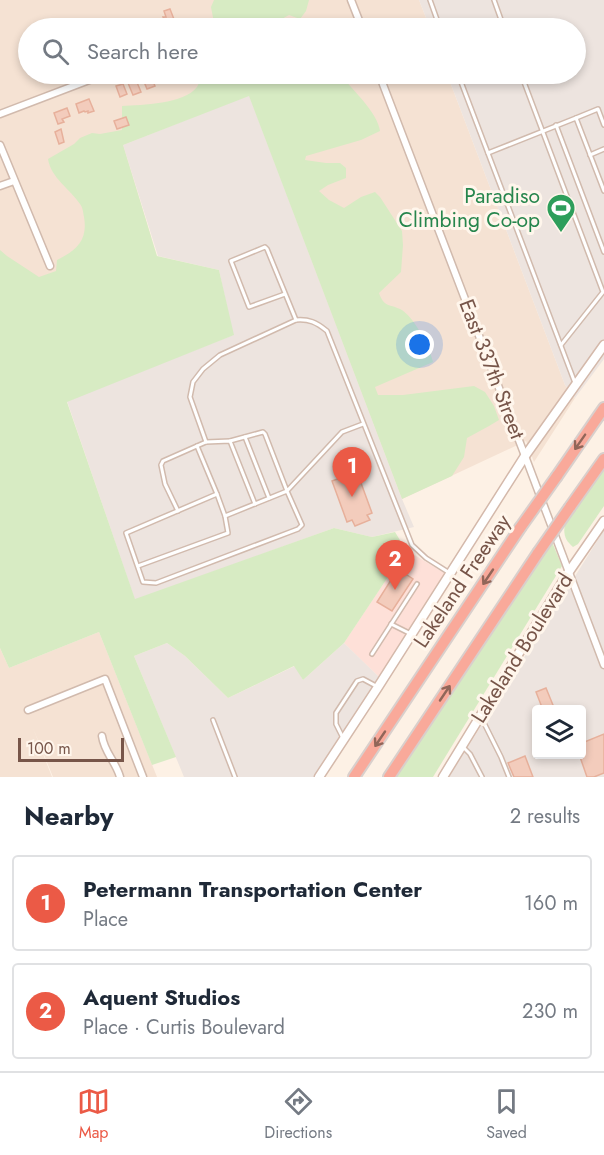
<!DOCTYPE html>
<html lang="en">
<head>
<meta charset="utf-8">
<style>
	body { margin:0; font-family:Jost,sans-serif; background:#f6f6f7; color:#1f2937 }
	.controls { position:absolute; right:18px; bottom:18px; display:grid; overflow:hidden; border-radius:6px; box-shadow:0 3px 9px #0003 }
	.controls button { width:54px; height:54px; display:grid; place-items:center; padding:0; border:0; border-bottom:2px solid #e0e1e3; background:#fff; color:#1f2937; font:30px sans-serif }
	.scale { position:absolute; left:18px; bottom:15px; width:106px; box-sizing:border-box; padding-left:6px; border:3px solid #775549; border-top:0; font-size:16px; line-height:21px; white-space:nowrap; color:#775549; -webkit-text-stroke:4px #fff6ec; paint-order:stroke }
	.you { position:absolute; left:420px; top:345px; width:21px; height:21px; margin:-15px; border:4px solid #fff; border-radius:50%; background:#1a73e8; box-shadow:0 0 0 9px #1a73e833 }
	.badge { display:grid; place-items:center; width:39px; height:39px; border-radius:50%; background:#eb5a46; color:#fff; font-size:20px; font-weight:700 }
	.pin { position:absolute; translate:-50% -50px; filter:drop-shadow(0 2px 3px #0008) }
	.pin::after { content:''; position:absolute; top:32px; width:21px; height:18px; background:inherit; clip-path:polygon(0 0,100% 0,50% 100%) }
	.list { margin:0; padding:0; list-style:none }
	h2 { display:flex; justify-content:space-between; align-items:center; height:78px; margin:0; padding:0 24px; font-size:26px }
	h2 small { font-size:20px; font-weight:400; color:#747a83 }
	.list li { display:grid; grid-template-columns:39px 1fr auto; gap:18px; align-items:center; box-sizing:border-box; height:96px; margin:0 12px 12px; padding:0 12px; border:2px solid #e0e1e3; border-radius:6px }
	.list b { display:block; font-size:22px; white-space:nowrap }
	.list p { margin:0; font-size:20px; white-space:nowrap; color:#747a83 }
	.list em { font-size:20px; font-style:normal; color:#747a83 }
	.icon { flex:none; width:33px; height:33px; fill:none; stroke:currentColor; stroke-width:2; stroke-linecap:round; stroke-linejoin:round }
	.map { position:relative; flex:none; width:604px; height:777px; overflow:hidden }
	.search { position:absolute; background:#fff; box-shadow:0 3px 9px #0003; left:18px; right:18px; top:18px; height:66px; display:flex; align-items:center; gap:15px; box-sizing:border-box; padding:0 21px; border-radius:33px; color:#747a83; font-size:22px }
	.sheet { height:294px; background:#fff }
	nav { display:flex; justify-content:space-around; align-items:center; box-sizing:border-box; height:84px; border-top:2px solid #e0e1e3; background:#fff; font-size:16px; color:#747a83 }
	nav a { display:grid; justify-items:center; gap:3px }
	nav .on { color:#eb5a46 }
	.map>svg:first-child { display:block }
</style>
</head>
<body>
<div class="map">
<svg width="604" height="777" viewBox="0 0 604 777">
	<rect width="100%" height="100%" fill="#fdf1e5"/>
	<g fill="#f5e2d3">
		<path d="M0 0H419L430 28H28V74H447L565 385 575 398 534 462 526 441 402 499 249 95 123 145 151 237 0 292Z"/>
		<path d="M99 632 157 777H53L33 728 52 777H0V648L9 668Z"/>
	</g>
	<path fill="#fee0d8" d="M406 550 446 574 380 678 344 643Z"/>
	<g fill="#ede4df" fill-rule="evenodd">
		<path d="M419 0H604V359L575 398 565 385 447 74H576V28H430Z"/>
		<path d="M249 95 402 499 414 527 372 537 334 528 135 600 67 401 233 335 219 270 158 256 123 145Z"/>
		<path d="M604 530V777H449ZM536 710H582V754H536Z"/>
		<path d="M167 643 185 656 228 698 295 666 303 680 344 643 380 678 316 777H184L134 656Z"/>
	</g>
	<g fill="#d7ebc3">
		<path d="M214 0H309L306 11 300 19 289 15 280 20 276 28H215L211 7Z"/>
		<path d="M201 74H268L270 76H291L309 83 344 79C355 92 378 114 380 131L361 140 306 156 305 160 326 163H340L346 168V178L328 185 319 191 329 200 344 208 361 197 375 192 380 197 402 231 403 245 401 272 379 293C384 307 389 304 400 309 414 316 430 348 433 362L375 387 378 395H403L474 386 485 392 494 406 499 420 489 426 467 438 464 457 452 476 402 499 249 96 123 145 157 256 219 270 234 335 67 402 135 599 334 528 372 537 395 532 406 550 344 643 303 680 294 666 228 698 185 656 167 643 134 656 176 757 152 765 99 632 9 668 0 648V250L7 256 39 277 56 271 57 260C77 250 88 240 84 217 83 212 83 208 80 204 70 189 51 178 48 159L74 144 80 138 92 133 100 134 122 130V106C142 105 184 104 197 87 199 84 200 77 201 74Z"/>
		<path d="M604 467V506L578 544 573 547C565 540 563 534 565 524Z"/>
		<path d="M552 542 562 566 433 777H395Z"/>
	</g>
	<g fill="#f3ccbc" stroke="#e7b09b" stroke-width="1.5">
		<path d="M170 9 177 27 168 28 163 17H166L164 11Z"/>
		<path d="M37 74H46L48 78 40 81Z"/>
		<path d="M150 74 155 86 147 89 142 77Z"/>
		<path d="M136 80 141 92 133 95 128 83Z"/>
		<path d="M123 84 127 94 120 97 116 86Z"/>
		<path d="M89 99 94 111 88 113V111L85 112 84 111 79 113 76 104Z"/>
		<path d="M67 108 70 116 62 119 64 122 58 124 54 113Z"/>
		<path d="M126 117 129 125 117 129 114 121Z"/>
		<path d="M61 129 64 142 59 144 55 132Z"/>
		<path d="M357 472 372 513 367 515 370 520 355 526 352 520 347 522 332 481Z"/>
		<path d="M398 569 413 579 392 611 377 602Z"/>
		<path d="M546 688 555 710H543L536 692Z"/>
		<path d="M604 734V773L594 777H587L579 754H582V743Z"/>
		<path d="M525 756 533 777H514L508 763Z"/>
	</g>
	<g fill="none" stroke-linecap="round" stroke-linejoin="round">
		<g stroke="#d1baad" stroke-width="6">
			<g id="lane">
				<path d="M430 0 440 28"/>
				<path d="M494 0 504 28"/>
				<path d="M458 74 575 383"/>
				<path d="M521 74 603 292 561 345"/>
				<path d="M576 118 598 109 604 125"/>
				<path d="M556 125 604 252"/>
				<path d="M488 153 576 118 604 191"/>
				<path d="M590 155 604 149"/>
				<path d="M285 294 249 307 231 261 265 247 267 249 296 320"/>
				<path d="M245 437 269 498"/>
				<path d="M230 441 263 432 265 434 287 491 302 525 298 529 156 583 143 582 126 533 217 494 225 516 287 491 342 432 363 424"/>
				<path d="M206 442 190 397 193 382 203 369 220 355 296 320C309 319 316 322 327 331L412 545 426 558 448 572"/>
				<path d="M197 446 217 494"/>
				<path d="M178 511 165 484 161 465 163 461 206 442 230 441 255 504"/>
				<path d="M138 566 228 533 225 516"/>
				<path d="M391 624 411 634"/>
				<path d="M372 654 417 584"/>
				<path d="M481 717 501 757 509 777"/>
				<path d="M213 720 235 777"/>
				<path d="M343 738 336 724V713L357 681 363 679 376 686"/>
				<path d="M462 746 470 754 482 777"/>
			</g>
		</g>
		<g stroke="#d1baad" stroke-width="9">
			<g id="street">
				<path d="M351 0 362 28"/>
				<path d="M379 74 525 456 604 665"/>
				<path d="M0 114 105 74"/>
				<path d="M0 145 50 266"/>
				<path d="M0 186 14 181"/>
				<path d="M28 710 105 679 143 777"/>
				<path d="M102 736C104 752 116 762 120 777"/>
			</g>
		</g>
		<g stroke="#d4b9ab" stroke-width="11">
			<g id="secondary">
				<path d="M319 777 378 687 525 456 604 345"/>
				<path d="M443 777 568 573 604 521"/>
			</g>
		</g>
		<g stroke="#d9cfcc" stroke-width="14">
			<g id="highway">
				<path d="M557 476 604 408"/>
				<path d="M570 507 604 459"/>
				<path d="M354 777 520 528"/>
				<path d="M389 777 538 553"/>
			</g>
		</g>
		<use href="#lane" stroke="#fff" stroke-width="3"/>
		<use href="#street" stroke="#fff" stroke-width="6"/>
		<use href="#secondary" stroke="#fff" stroke-width="8"/>
		<use href="#highway" stroke="#f9a99a" stroke-width="10"/>
		<g stroke="#d9cfcc" stroke-width="14" stroke-linecap="butt">
			<g id="highway-bridge">
				<path d="M520 528 557 476"/>
				<path d="M538 553 570 507"/>
			</g>
		</g>
		<use href="#highway-bridge" stroke="#f9a99a" stroke-width="10"/>
	</g>
	<defs><path id="oneway-shaft" d="M-6 0H5M1.5-3L5.5 0L1.5 3" fill="none" stroke-width="1.6" stroke-linecap="round" stroke-linejoin="round" transform="scale(1.5)"/></defs>
	<g stroke="#916659">
		<use href="#oneway-shaft" transform="translate(580 442) rotate(125)"/>
		<use href="#oneway-shaft" transform="translate(488 577) rotate(124)"/>
		<use href="#oneway-shaft" transform="translate(445 693) rotate(-56)"/>
		<use href="#oneway-shaft" transform="translate(380 739) rotate(124)"/>
	</g>
	<defs>
		<g id="stadium-pin" transform="scale(1.5)"><path d="M0 17L-7.5 6A9.5 9.5 0 1 1 7.5 6Z" fill="#2e9e5b" stroke="#fff6ec"/><path d="M0-5a6.5 5 0 1 0 0 10a6.5 5 0 1 0 0-10ZM-3.5-1.8h7v3.6h-7Z" fill="#fff"/></g>
	</defs>
	<g fill-rule="evenodd">
		<use href="#stadium-pin" x="561" y="208"/>
	</g>
	<g text-anchor="middle" dominant-baseline="central" stroke-width="6" stroke-linejoin="round" paint-order="stroke">
		<g font-size="21" fill="#27864d" stroke="#fff6ec" text-anchor="end">
			<text x="540" y="196">Paradiso<tspan x="540" dy="24">Climbing Co-op</tspan></text>
		</g>
		<g font-size="21" fill="#775549" stroke="#fff6ec">
			<text transform="translate(492 369) rotate(69)">East 337th Street</text>
			<text transform="translate(462 581) rotate(-56)">Lakeland Freeway</text>
			<text transform="translate(522 648) rotate(-58)">Lakeland Boulevard</text>
		</g>
	</g>
</svg>
<div class="controls">
<button><svg class="icon" aria-label="layers" viewBox="0 0 24 24"><path d="M12 4l9 5-9 5-9-5zM3 14l9 5 9-5"/></svg></button>
</div>
<div class="scale">100 m</div>
<div class="you"></div>
<div class="pin badge" style="left:352px;top:497px">1</div>
<div class="pin badge" style="left:395px;top:590px">2</div>
<div class="search"><svg class="icon" aria-label="search" viewBox="0 0 24 24"><circle cx="10" cy="10" r="6"/><path d="M15 15l6 6"/></svg>Search here</div>
</div>
<section class="sheet">
<h2>Nearby<small>2 results</small></h2>
<ul class="list">
<li><span class="badge">1</span><div><b>Petermann Transportation Center</b><p>Place</p></div><em>160 m</em></li>
<li><span class="badge">2</span><div><b>Aquent Studios</b><p>Place · Curtis Boulevard</p></div><em>230 m</em></li>
</ul>
</section>
<nav>
<a class="on"><svg class="icon" aria-label="map" viewBox="0 0 24 24"><path d="M3 6l6-2 6 2 6-2v14l-6 2-6-2-6 2zM9 4v14M15 6v14"/></svg>Map</a>
<a><svg class="icon" aria-label="directions" viewBox="0 0 24 24"><path d="M12 3l9 9-9 9-9-9zM9 14v-3h6M13 9l2 2-2 2"/></svg>Directions</a>
<a><svg class="icon" aria-label="saved" viewBox="0 0 24 24"><path d="M7 4h10v16l-5-4-5 4z"/></svg>Saved</a>
</nav>
</body>
</html>
